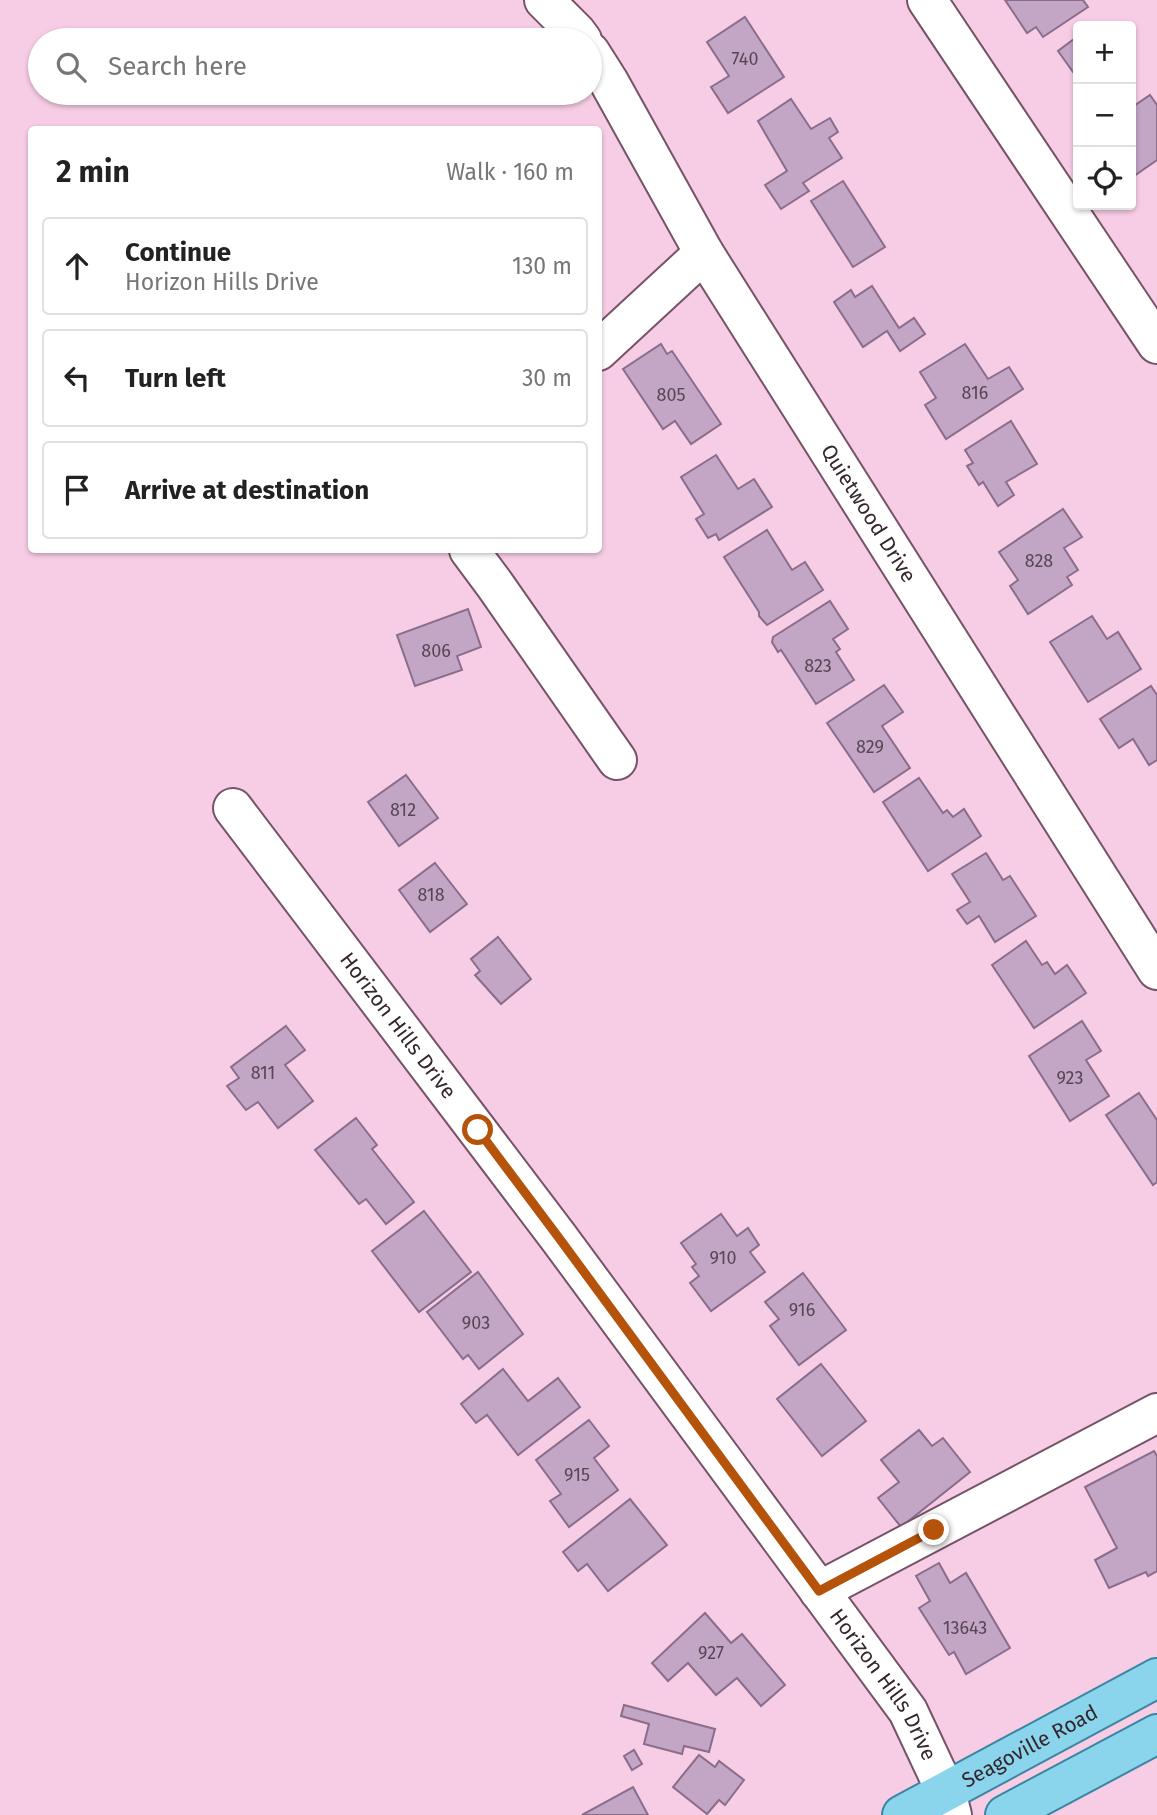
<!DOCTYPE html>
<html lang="en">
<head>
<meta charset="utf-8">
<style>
	body { margin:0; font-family:"Fira Sans",sans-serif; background:#f6f6f6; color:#222 }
	.controls { position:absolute; right:21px; top:21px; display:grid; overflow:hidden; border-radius:7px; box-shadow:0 2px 5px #0004 }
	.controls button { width:63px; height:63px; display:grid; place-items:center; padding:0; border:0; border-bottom:2px solid #e0e0e0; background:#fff; color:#222; font:35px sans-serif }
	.stop { position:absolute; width:21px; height:21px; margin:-16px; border:5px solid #b45309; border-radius:50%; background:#fff }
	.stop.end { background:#b45309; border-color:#fff; box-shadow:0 2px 7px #0008 }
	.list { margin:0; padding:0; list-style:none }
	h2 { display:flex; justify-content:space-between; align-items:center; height:91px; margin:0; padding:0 28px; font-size:30px }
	h2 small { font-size:23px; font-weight:400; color:#767676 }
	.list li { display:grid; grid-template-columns:46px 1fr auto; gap:21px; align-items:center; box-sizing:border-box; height:98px; margin:0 14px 14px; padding:0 14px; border:2px solid #e0e0e0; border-radius:7px }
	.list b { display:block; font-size:26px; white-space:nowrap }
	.list p { margin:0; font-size:23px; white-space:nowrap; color:#767676 }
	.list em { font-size:23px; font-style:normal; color:#767676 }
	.icon { flex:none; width:38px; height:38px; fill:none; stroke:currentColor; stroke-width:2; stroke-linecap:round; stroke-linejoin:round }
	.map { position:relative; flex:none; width:1157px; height:1815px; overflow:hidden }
	.search { position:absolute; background:#fff; box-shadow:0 2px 5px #0004; left:28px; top:28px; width:574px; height:77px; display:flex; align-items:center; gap:18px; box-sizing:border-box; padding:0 24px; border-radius:38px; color:#767676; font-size:26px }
	.panel { position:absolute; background:#fff; box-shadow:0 2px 5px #0004; left:28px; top:126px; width:574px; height:427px; border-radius:7px }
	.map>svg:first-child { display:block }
</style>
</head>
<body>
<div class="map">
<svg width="1157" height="1815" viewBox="0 0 1157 1815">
	<rect width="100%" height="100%" fill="#f7cde5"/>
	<g fill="#c3a6c6" stroke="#896d8b" stroke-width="2">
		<path d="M1005 0H1083L1088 7 1043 37 1036 27 1027 33Z"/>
		<path d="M745 17 784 77 728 113 711 87 729 76 707 42Z"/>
		<path d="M1078 36V79L1058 51Z"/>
		<path d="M1150 95 1157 105V160L1131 178V108Z"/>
		<path d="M791 99 811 129 830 118 838 132 829 138 842 158 803 183 809 191 781 209 765 185 787 171 758 121Z"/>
		<path d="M843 181 885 247 853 267 811 201Z"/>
		<path d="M872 286 899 328 914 318 925 334 900 351 887 331 863 347 834 302 851 290 855 297Z"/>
		<path d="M661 344 667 354 672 351 721 424 691 444 675 421 663 429 623 369Z"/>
		<path d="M965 344 988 379 1009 367 1023 389 946 439 925 405 936 398 920 372Z"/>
		<path d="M1011 421 1037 464 1006 482 1014 495 998 506 983 482 979 485 967 466 973 463 965 450Z"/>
		<path d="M716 455 738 489 754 479 772 507 719 540 716 534 708 538 696 519 704 514 681 477Z"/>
		<path d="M1063 509 1082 537 1064 548 1078 570 1067 577 1072 585 1028 614 1010 586 1018 580 999 552Z"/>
		<path d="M767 530 792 570 805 562 823 590 767 625 759 616V612L724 557Z"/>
		<path d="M830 601 848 629 833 639 840 649 836 652 854 680 816 704 781 650 778 652 772 642 773 637Z"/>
		<path d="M468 609 481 647 457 656 462 670 415 686 397 635Z"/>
		<path d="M1092 616 1107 639 1118 632 1141 669 1088 702 1050 642Z"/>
		<path d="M884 685 903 712 882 726 910 768 874 792 827 723Z"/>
		<path d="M1151 686 1157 695V760L1149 765 1133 739 1119 748 1100 719Z"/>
		<path d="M406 775 438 818 399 846 368 802Z"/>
		<path d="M919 778 943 813 947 810 953 817 964 809 981 836 928 871 883 802Z"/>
		<path d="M986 853 1003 880 1010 876 1036 916 995 942 979 916 967 924 957 910 970 902 952 874Z"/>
		<path d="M435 863 467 904 430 932 399 890Z"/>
		<path d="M498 937 531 979 501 1004 475 975 480 971 471 959Z"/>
		<path d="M1026 941 1042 965 1047 962 1055 974 1067 965 1086 993 1034 1028 992 965Z"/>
		<path d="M1082 1021 1101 1051 1086 1060 1109 1096 1070 1121 1029 1056Z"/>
		<path d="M286 1026 305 1050 285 1065 313 1101 278 1128 258 1102 246 1110 227 1086 239 1078 231 1067Z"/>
		<path d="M1139 1093 1157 1120V1182L1153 1185 1106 1115Z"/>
		<path d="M356 1118 377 1145 372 1149 414 1202 386 1224 366 1199 359 1204 315 1150Z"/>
		<path d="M424 1211 471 1272 419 1312 372 1251Z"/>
		<path d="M721 1214 737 1236 748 1228 759 1245 750 1252 765 1272 711 1311 690 1283 699 1276 692 1267 696 1264 681 1243Z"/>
		<path d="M478 1272 523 1334 479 1369 468 1355 463 1359 427 1312Z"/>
		<path d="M803 1273 846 1330 799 1365 770 1326 779 1319 765 1302Z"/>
		<path d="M821 1364 866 1421 822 1456 777 1399Z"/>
		<path d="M503 1369 528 1401 558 1378 580 1407 518 1455 487 1415 476 1423 461 1404Z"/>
		<path d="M589 1420 609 1446 594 1458 618 1490 569 1527 550 1501 561 1494 536 1460Z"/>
		<path d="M919 1430 932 1446 943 1438 970 1472 901 1527 878 1498 899 1482 881 1460Z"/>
		<path d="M1154 1451 1157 1456V1571L1148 1576 1146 1572 1109 1588 1095 1560 1117 1548 1085 1487Z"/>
		<path d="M630 1499 667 1545 608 1591 587 1564 578 1571 563 1552Z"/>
		<path d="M939 1563 950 1583 966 1573 1010 1648 966 1674 954 1652 949 1655 919 1608 930 1601 916 1576Z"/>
		<path d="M705 1613 731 1643 742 1634 785 1685 761 1706 737 1678 716 1695 688 1663 668 1681 652 1663Z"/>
		<path d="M624 1705 715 1729 709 1752 684 1746 682 1754 644 1744 649 1724 621 1716Z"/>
		<path d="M634 1750 642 1764 632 1770 624 1756Z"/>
		<path d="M699 1755 715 1767 719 1761 744 1780 725 1805 719 1800 707 1814 673 1787Z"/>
		<path d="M633 1787 648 1815H582Z"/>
	</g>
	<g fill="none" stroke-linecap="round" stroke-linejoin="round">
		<g stroke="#765368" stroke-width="42">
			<g id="minor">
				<path d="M544 0 576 32 582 40"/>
				<path d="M927 0 1157 344"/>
				<path id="s1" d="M590 52 609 82 704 253 1157 970"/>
				<path d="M598 351 704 253"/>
				<path d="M469 550 495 585 617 760"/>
				<path id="s2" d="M233 808 559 1238 908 1711 946 1792 952 1815"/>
				<path d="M819 1591 1157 1413"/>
			</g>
		</g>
		<g stroke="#3a86a2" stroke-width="42">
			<g id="major">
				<path id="s3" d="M902 1815 1157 1678"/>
				<path d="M1005 1815 1157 1734"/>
			</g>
		</g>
		<use href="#minor" stroke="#fff" stroke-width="38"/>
		<use href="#major" stroke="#8ad5ec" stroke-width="38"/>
	</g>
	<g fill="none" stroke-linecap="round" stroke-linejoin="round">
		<path stroke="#b45309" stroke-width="9" d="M478 1130 559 1238 819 1591 934 1530"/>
	</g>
	<g text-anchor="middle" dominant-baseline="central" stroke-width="5" stroke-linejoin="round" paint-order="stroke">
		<g font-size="18" fill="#584654">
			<text x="745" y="59">740</text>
			<text x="975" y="393">816</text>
			<text x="671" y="395">805</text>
			<text x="1039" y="561">828</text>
			<text x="436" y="651">806</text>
			<text x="818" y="666">823</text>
			<text x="870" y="747">829</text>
			<text x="403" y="810">812</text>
			<text x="431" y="895">818</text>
			<text x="263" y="1073">811</text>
			<text x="1070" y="1078">923</text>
			<text x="723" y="1258">910</text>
			<text x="802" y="1310">916</text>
			<text x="476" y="1323">903</text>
			<text x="577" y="1475">915</text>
			<text x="965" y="1628">13643</text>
			<text x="711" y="1653">927</text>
		</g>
		<g font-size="21" fill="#35262e" stroke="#ffddf0">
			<text stroke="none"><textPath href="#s1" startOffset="539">Quietwood Drive</textPath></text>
			<text stroke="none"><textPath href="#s2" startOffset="273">Horizon Hills Drive</textPath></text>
			<text stroke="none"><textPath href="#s2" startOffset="1092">Horizon Hills Drive</textPath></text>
			<text stroke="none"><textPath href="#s3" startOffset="145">Seagoville Road</textPath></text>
		</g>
	</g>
</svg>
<div class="controls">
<button>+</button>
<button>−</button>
<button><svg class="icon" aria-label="locate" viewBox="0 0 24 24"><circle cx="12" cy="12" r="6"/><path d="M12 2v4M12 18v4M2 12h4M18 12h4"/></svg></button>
</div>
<div class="stop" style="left:478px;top:1130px"></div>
<div class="stop end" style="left:934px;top:1530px"></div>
<div class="search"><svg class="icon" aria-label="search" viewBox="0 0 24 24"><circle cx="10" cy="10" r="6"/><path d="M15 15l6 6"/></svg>Search here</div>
<section class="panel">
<h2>2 min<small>Walk · 160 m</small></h2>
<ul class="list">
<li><svg class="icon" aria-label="ahead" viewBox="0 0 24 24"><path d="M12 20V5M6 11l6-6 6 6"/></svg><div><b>Continue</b><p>Horizon Hills Drive</p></div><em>130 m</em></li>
<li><svg class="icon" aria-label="left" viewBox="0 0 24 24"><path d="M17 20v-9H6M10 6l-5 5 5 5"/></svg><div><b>Turn left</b></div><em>30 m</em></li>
<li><svg class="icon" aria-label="arrive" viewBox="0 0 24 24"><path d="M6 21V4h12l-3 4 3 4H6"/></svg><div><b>Arrive at destination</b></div></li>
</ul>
</section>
</div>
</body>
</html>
